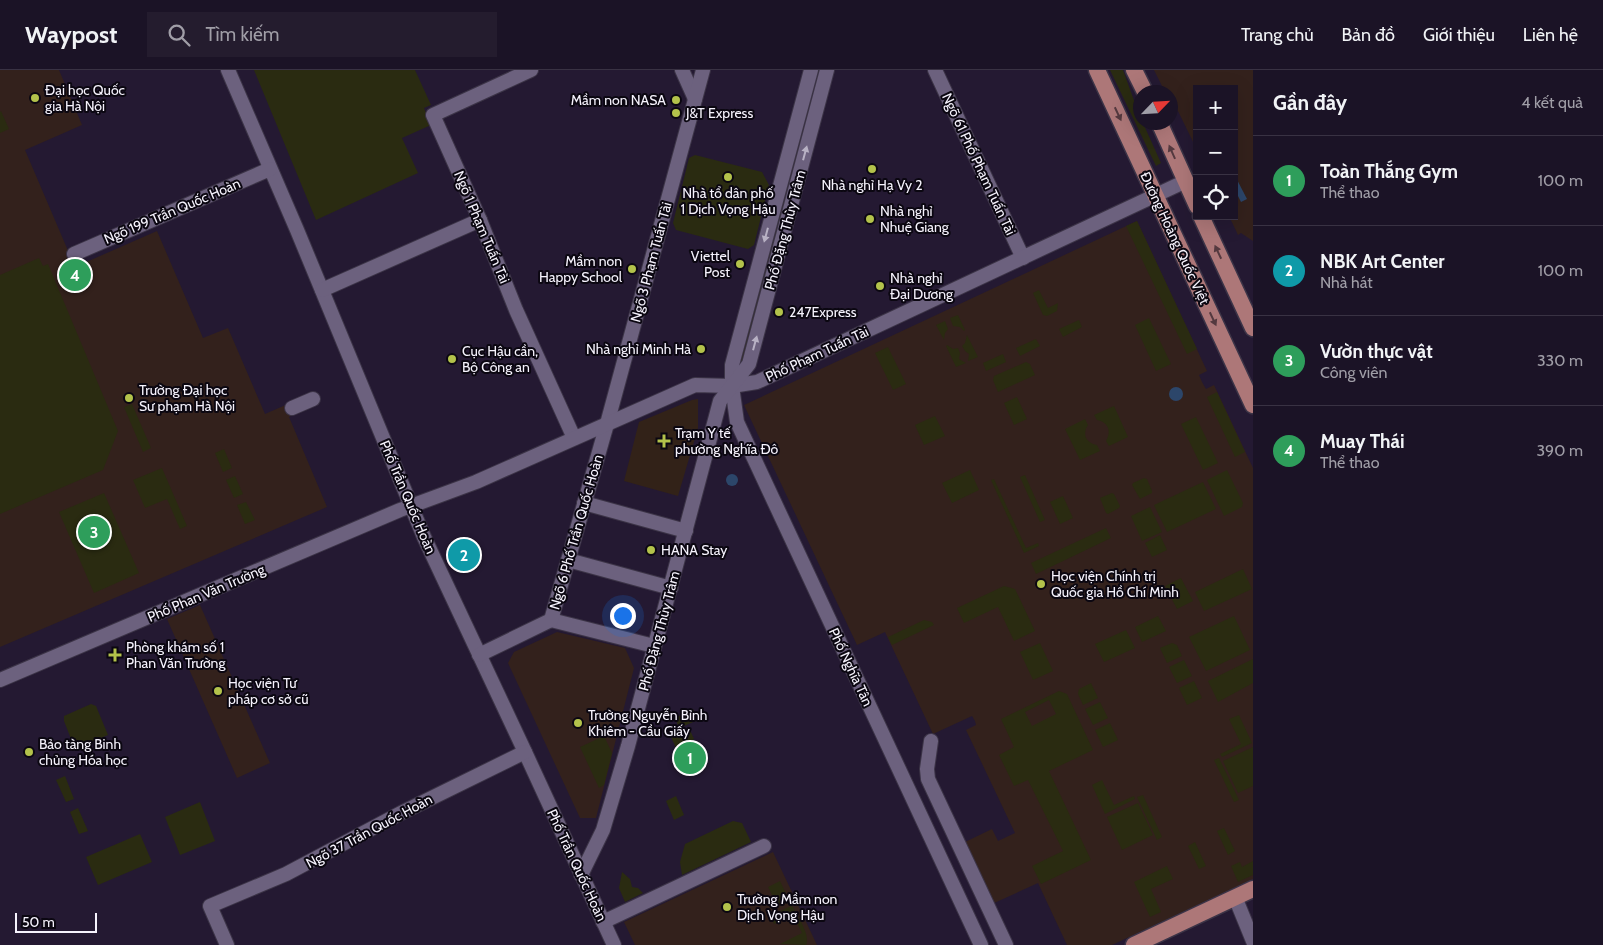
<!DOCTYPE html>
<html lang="vi">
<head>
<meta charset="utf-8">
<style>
	body { margin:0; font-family:Cabin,sans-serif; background:#241c2e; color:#f1f3f6 }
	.controls { position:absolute; right:15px; top:15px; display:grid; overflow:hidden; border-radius:0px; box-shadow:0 5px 20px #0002 }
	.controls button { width:45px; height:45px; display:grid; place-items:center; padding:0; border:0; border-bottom:1px solid #393243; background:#1b1326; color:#f1f3f6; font:25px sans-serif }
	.compass { position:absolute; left:1133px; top:15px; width:45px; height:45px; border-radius:50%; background:#1b1326; box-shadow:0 5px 20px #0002; rotate:65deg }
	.scale { position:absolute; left:15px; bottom:12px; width:82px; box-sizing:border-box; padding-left:5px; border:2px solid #f6f3fd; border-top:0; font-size:14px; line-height:18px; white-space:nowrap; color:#f6f3fd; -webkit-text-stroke:4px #0b0711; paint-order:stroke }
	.you { position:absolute; left:622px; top:545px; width:18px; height:18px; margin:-12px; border:4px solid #fff; border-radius:50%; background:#1a73e8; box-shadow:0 0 0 8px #1a73e833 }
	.badge { display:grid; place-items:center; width:32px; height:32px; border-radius:50%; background:#b3c24b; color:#fff; font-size:16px; font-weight:700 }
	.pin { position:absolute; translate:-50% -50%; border:2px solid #fff; box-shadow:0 1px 5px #0006 }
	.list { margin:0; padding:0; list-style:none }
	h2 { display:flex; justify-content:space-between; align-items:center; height:65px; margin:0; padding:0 20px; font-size:21px }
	h2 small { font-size:16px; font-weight:400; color:#a09ea7 }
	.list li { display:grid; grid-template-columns:32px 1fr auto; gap:15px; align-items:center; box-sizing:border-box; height:90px; padding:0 20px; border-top:1px solid #393243 }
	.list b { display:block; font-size:19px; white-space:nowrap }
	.list p { margin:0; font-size:16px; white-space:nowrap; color:#a09ea7 }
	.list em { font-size:16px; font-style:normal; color:#a09ea7 }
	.icon { flex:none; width:28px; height:28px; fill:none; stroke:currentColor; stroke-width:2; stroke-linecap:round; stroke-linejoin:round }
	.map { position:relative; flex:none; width:1253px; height:875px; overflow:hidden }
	header { display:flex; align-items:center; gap:30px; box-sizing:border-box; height:70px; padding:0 25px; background:#1b1326; border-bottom:1px solid #393243 }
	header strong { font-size:24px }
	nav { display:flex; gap:28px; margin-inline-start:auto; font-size:18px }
	.search { width:350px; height:45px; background:#241c2e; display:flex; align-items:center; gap:12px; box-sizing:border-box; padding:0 18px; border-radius:0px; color:#a09ea7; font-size:19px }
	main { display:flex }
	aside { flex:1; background:#1b1326 }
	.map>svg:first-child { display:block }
</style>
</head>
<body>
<header>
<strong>Waypost</strong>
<div class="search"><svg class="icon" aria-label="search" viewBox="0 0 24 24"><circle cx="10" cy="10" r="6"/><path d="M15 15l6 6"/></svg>Tìm kiếm</div>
<nav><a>Trang chủ</a><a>Bản đồ</a><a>Giới thiệu</a><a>Liên hệ</a></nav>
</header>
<main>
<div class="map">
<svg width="1253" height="875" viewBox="0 0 1253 875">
	<rect width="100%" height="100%" fill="#241932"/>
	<g fill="#33211c">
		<path d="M0 0H59L82 55 25 80 75 197 157 161 203 268 228 258 265 344 288 334 293 345 289 347 327 437 0 577Z"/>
		<path d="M1154 0H1253V171L1241 163 1238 165 1229 146H1234V19H1197V80L1178 41 1174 43 1171 34 1170 22H1165Z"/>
		<path d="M1137 151 1207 301 1199 305 1202 312 1206 319 1214 315 1253 398V809L1112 875H1067L1038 813 992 834 963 773 992 759 998 771 1015 763 966 660 976 655 975 651 972 646 933 664 885 562 857 575 744 335Z"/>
		<path d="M200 535 270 693 237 708 167 549Z"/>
		<path d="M557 562 625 578 634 598 596 748H580L508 593 514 582Z"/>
		<path d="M773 782 817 875H635L624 852Z"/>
	</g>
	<path fill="#322218" d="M698 329V358L678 426 624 411 639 352 692 330Z"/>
	<g fill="#2a2b11" fill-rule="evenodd">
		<path d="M254 0H415L431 35 424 38 431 55 402 68 418 103 316 150Z"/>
		<path d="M816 0H821L745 289 740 292 738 290Z"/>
		<path d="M1110 0H1123L1140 47V52L1143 53 1161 93 1156 96Z"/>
		<path d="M1 41 9 59 0 63V42Z"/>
		<path d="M695 85 762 102 769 115 754 175 748 179 676 160 673 153 689 88Z"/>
		<path d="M1137 151 1197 279 1187 284 1126 156Z"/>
		<path d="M39 188 43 196 48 194 118 361 103 400 0 444V205Z"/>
		<path d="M1039 220 1048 238 1058 233 1057 241 1047 246 1043 245 1033 223Z"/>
		<path d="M958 245 965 260 964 261 960 257 953 256 950 248Z"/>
		<path d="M1149 248 1171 294 1156 301 1135 255Z"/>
		<path d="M1079 250 1082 257 1063 267 1059 259Z"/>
		<path d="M945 251 948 259 945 263 944 270 936 255Z"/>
		<path d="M967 265 978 287 968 291 969 284 965 281 962 276 965 273Z"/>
		<path d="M1036 269 1040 276 1020 286 1016 278Z"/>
		<path d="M947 275 953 279 958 278 960 283 959 289 966 293 956 297 946 276Z"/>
		<path d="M888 277 906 314 893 320 875 283Z"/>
		<path d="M1003 284 1006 292 986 301 983 293Z"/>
		<path d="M1026 292 1030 294 1035 305 998 322 993 310 994 306Z"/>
		<path d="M1217 322 1245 382 1235 387 1207 327Z"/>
		<path d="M1017 327 1027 349 1014 355 1004 333Z"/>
		<path d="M132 334 151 378 143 382 124 337Z"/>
		<path d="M1114 336 1128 367 1109 376 1106 371C1112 361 1108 352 1097 350L1094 345Z"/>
		<path d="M935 346 945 366 924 375 915 355Z"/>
		<path d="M1196 347 1218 393 1203 400 1181 354Z"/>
		<path d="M1085 349 1088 355C1082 364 1086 373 1097 375L1100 381 1080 390 1065 359Z"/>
		<path d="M224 379 232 398 223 402 215 383Z"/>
		<path d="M162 398 187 456 180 459 167 429 145 438 133 410Z"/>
		<path d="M970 400 979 420 952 433 942 413Z"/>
		<path d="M1227 400 1243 433 1242 437 1224 446 1207 410Z"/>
		<path d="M1025 405 1045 450 1040 452 1020 407Z"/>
		<path d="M235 406 243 424 234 428 226 410Z"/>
		<path d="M1144 408 1147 409 1152 421V423L1140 429 1132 415 1133 413Z"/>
		<path d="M994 409 1026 478 1038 473 1039 476 1024 483 991 410Z"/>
		<path d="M1203 412 1216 439 1167 462 1154 435Z"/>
		<path d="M104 423 139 503 94 523 59 442Z"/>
		<path d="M1112 423 1114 424 1120 436 1119 438 1108 444 1106 443 1100 428Z"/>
		<path d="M1063 426 1073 448 1060 454 1050 432Z"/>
		<path d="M246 432 255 450 245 454 237 435Z"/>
		<path d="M1150 437 1162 462 1142 471 1131 446Z"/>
		<path d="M1106 458 1111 468 1036 504 1031 493Z"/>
		<path d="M1160 465 1167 480 1152 487 1145 473Z"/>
		<path d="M1243 499 1252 519 1204 541 1195 522Z"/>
		<path d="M1181 508 1193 531 1177 539 1165 516Z"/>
		<path d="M1004 516 1015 519 1035 561 1014 571 998 537 964 553 957 538Z"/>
		<path d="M1158 546 1166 561 1142 572 1135 557Z"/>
		<path d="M1234 546 1250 580 1206 601 1189 567Z"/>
		<path d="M924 550 932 552 934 555 892 575 888 567Z"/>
		<path d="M1126 560 1135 578 1104 592 1095 574Z"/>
		<path d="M1040 573 1053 601 1033 610 1020 582Z"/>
		<path d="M1172 573 1177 575 1182 586 1167 593 1160 578Z"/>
		<path d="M1253 589V613L1218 632 1208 611Z"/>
		<path d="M1184 590 1192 606 1177 613 1169 597Z"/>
		<path d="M1194 611 1202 628 1187 635 1179 618Z"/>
		<path d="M1091 613 1098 628 1083 635 1078 624 1079 619Z"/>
		<path d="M1059 621 1067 624 1093 680 1049 701 1091 790 1041 814 1032 796 1063 781 1028 710 1014 716 999 685 1014 677 1001 649ZM1049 630 1056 644 1032 656 1025 642Z"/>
		<path d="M1100 632 1108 648 1093 655 1085 639Z"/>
		<path d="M91 634 96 636 108 665 75 679 64 651V646Z"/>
		<path d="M693 639 698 650 679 658 675 648Z"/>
		<path d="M1239 645 1252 673 1222 687 1220 684 1241 674 1229 649Z"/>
		<path d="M1110 653 1118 670 1103 677 1095 660Z"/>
		<path d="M689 658 694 669 676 678 671 667Z"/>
		<path d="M604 666 612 683 604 715 599 718 580 677Z"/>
		<path d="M1253 677V716L1238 723 1223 691Z"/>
		<path d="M1219 688 1239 730 1234 732 1214 690Z"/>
		<path d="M65 706 74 729 66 732 56 710Z"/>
		<path d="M1102 710 1114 735 1134 726 1135 729 1105 744 1092 715Z"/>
		<path d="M1143 725 1162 767 1157 770 1137 727Z"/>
		<path d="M676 726 684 745 674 750 666 731Z"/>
		<path d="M200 732 215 771 180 785 165 747Z"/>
		<path d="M1138 733 1153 765 1122 780 1107 747Z"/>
		<path d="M78 738 88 761 79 764 70 742Z"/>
		<path d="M733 751 742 753 751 772 682 805 680 792 685 774Z"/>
		<path d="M1224 758 1235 781 1228 785 1217 761Z"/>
		<path d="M140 764 152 792 98 815 86 787Z"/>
		<path d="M1195 772 1206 796 1199 799 1188 776Z"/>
		<path d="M1253 791V805L1238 812 1231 796 1240 792 1242 797Z"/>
		<path d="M1167 796 1173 809 1151 819 1161 842 1150 847 1134 812Z"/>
		<path d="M622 802 630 809 632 817 638 818 643 823 625 832 619 818Z"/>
		<path d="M780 811 789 830 777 835 768 817Z"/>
		<path d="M791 836 793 837C798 847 811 866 806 875L780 874 802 863 793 845 774 854 770 846Z"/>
	</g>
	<g fill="#2c466a">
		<path d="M1234 104 1247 129 1241 132 1234 118Z"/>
		<circle cx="1176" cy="324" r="7"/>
		<circle cx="732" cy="410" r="6"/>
	</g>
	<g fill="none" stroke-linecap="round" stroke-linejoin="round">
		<g stroke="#3c3447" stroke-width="16">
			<g id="minor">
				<path d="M228 0 297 160 424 467 525 682 614 875"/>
				<path d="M531 0 433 45 480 150 516 240 574 368"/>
				<path d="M682 0 695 29"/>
				<path d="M811 0 732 295V316L737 352 981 875"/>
				<path d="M935 0 1023 188"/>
				<path d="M74 184 270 99"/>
				<path d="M322 220 480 150"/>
				<path d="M292 338 313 329"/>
				<path d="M584 433 686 461"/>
				<path d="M568 490 671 518"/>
				<path d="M551 550 654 576"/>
				<path d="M479 585 551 550 607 354 703 0"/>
				<path d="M0 610 400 440 476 412 695 315 732 316 757 312 1186 111"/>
				<path d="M931 671 927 699 928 709 1006 875"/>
				<path d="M581 805 603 760 628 676 720 331 749 294 827 0"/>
				<path d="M1235 827 1253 871"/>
				<path d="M603 852 764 776"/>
				<path d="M227 875 210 836 286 804 401 743 525 682"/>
			</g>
		</g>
		<g stroke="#3c3447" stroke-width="19">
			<g id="major">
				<path d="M1097 0 1253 335"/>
				<path d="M1134 0 1145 22"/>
				<path d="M1159 52 1197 136"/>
				<path d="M1201 146 1253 258"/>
				<path d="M1134 875 1253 819"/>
			</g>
		</g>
		<use href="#minor" stroke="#6c617e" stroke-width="14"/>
		<use href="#major" stroke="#ad7778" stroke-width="16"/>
	</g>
	<defs><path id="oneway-solid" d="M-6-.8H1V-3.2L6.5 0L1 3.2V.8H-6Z" transform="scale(1.25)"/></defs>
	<g fill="#54393f">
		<use href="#oneway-solid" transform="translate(1118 44) rotate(65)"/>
		<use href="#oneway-solid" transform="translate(1172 82) rotate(-114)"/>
		<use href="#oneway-solid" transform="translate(1218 182) rotate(-115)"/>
		<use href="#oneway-solid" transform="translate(1213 249) rotate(65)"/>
	</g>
	<g fill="#b8b1c4">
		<use href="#oneway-solid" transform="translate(805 83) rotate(-75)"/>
		<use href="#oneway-solid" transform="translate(766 165) rotate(105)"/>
		<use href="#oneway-solid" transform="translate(755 273) rotate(-75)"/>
	</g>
	<g fill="#b3c24b" stroke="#0b0711" stroke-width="2">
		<circle cx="35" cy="28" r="5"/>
		<circle cx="676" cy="30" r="5"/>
		<circle cx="676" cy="43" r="5"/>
		<circle cx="872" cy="99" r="5"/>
		<circle cx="728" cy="107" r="5"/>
		<circle cx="870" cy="149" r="5"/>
		<circle cx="740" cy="194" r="5"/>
		<circle cx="632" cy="199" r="5"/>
		<circle cx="880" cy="216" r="5"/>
		<circle cx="779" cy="242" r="5"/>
		<circle cx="701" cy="279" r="5"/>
		<circle cx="452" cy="289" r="5"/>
		<circle cx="129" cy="328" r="5"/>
		<path d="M661.5 363.5h5v5h5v5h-5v5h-5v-5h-5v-5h5z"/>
		<circle cx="651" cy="480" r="5"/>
		<circle cx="1041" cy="514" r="5"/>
		<path d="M112.5 577.5h5v5h5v5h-5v5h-5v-5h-5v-5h5z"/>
		<circle cx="218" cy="621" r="5"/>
		<circle cx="578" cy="653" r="5"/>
		<circle cx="29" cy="682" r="5"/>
		<circle cx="727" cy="837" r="5"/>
	</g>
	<g text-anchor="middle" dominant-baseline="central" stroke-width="4" stroke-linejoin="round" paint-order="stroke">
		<g font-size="14" fill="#f6f3fd" stroke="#0b0711" text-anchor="start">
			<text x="45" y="20">Đại học Quốc<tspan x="45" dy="16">gia Hà Nội</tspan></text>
			<text x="666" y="30" text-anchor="end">Mầm non NASA</text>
			<text x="686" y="43">J&amp;T Express</text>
			<text x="872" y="115" text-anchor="middle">Nhà nghỉ Hạ Vy 2</text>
			<text x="728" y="123" text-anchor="middle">Nhà tổ dân phố<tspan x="728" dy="16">1 Dịch Vọng Hậu</tspan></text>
			<text x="880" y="141">Nhà nghỉ<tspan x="880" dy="16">Nhuệ Giang</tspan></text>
			<text x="730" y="186" text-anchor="end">Viettel<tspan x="730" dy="16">Post</tspan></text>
			<text x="622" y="191" text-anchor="end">Mầm non<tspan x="622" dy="16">Happy School</tspan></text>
			<text x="890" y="208">Nhà nghỉ<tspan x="890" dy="16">Đại Dương</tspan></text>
			<text x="789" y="242">247Express</text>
			<text x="691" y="279" text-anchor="end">Nhà nghỉ Minh Hà</text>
			<text x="462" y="281">Cục Hậu cần,<tspan x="462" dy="16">Bộ Công an</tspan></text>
			<text x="139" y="320">Trường Đại học<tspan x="139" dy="16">Sư phạm Hà Nội</tspan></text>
			<text x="675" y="363">Trạm Y tế<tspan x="675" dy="16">phường Nghĩa Đô</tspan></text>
			<text x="661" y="480">HANA Stay</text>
			<text x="1051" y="506">Học viện Chính trị<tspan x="1051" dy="16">Quốc gia Hồ Chí Minh</tspan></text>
			<text x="126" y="577">Phòng khám số 1<tspan x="126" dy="16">Phan Văn Trường</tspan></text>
			<text x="228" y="613">Học viện Tư<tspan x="228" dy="16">pháp cơ sở cũ</tspan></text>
			<text x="588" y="645">Trường Nguyễn Bỉnh<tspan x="588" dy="16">Khiêm - Cầu Giấy</tspan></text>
			<text x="39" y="674">Bảo tàng Binh<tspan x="39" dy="16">chủng Hóa học</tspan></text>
			<text x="737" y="829">Trường Mầm non<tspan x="737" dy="16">Dịch Vọng Hậu</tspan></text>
		</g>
		<g font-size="14" fill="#f6f3fd" stroke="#0b0711">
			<text transform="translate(979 94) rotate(65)">Ngõ 61 Phố Phạm Tuấn Tài</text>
			<text transform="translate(172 141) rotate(-23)">Ngõ 199 Trần Quốc Hoàn</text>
			<text transform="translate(482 157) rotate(67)">Ngõ 1 Phạm Tuấn Tài</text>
			<text transform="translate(785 160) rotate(-75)">Phố Đặng Thùy Trâm</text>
			<text transform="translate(1175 168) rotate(65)">Đường Hoàng Quốc Việt</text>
			<text transform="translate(651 192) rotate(-75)">Ngõ 3 Phạm Tuấn Tài</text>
			<text transform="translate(817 284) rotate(-25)">Phố Phạm Tuấn Tài</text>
			<text transform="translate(408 427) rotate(67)">Phố Trần Quốc Hoàn</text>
			<text transform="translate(576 462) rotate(-74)">Ngõ 6 Phố Trần Quốc Hoàn</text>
			<text transform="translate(206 523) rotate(-23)">Phố Phan Văn Trường</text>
			<text transform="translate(659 561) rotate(-75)">Phố Đặng Thùy Trâm</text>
			<text transform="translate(851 597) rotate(65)">Phố Nghĩa Tân</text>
			<text transform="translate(369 761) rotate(-28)">Ngõ 37 Trần Quốc Hoàn</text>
			<text transform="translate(577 795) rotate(65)">Phố Trần Quốc Hoàn</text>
		</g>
	</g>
</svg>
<div class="controls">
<button>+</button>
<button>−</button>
<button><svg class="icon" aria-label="locate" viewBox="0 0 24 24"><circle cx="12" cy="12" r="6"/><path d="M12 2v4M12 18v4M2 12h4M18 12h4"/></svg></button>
</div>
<svg class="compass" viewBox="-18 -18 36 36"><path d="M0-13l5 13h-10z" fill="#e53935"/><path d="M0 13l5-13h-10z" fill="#a09ea7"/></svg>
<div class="scale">50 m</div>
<div class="you"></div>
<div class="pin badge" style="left:690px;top:688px;background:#2e9e5b">1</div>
<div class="pin badge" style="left:464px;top:485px;background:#0f9aa8">2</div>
<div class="pin badge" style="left:94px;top:462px;background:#2e9e5b">3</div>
<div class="pin badge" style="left:75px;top:205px;background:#2e9e5b">4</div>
</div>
<aside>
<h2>Gần đây<small>4 kết quả</small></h2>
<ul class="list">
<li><span class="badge" style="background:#2e9e5b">1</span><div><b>Toàn Thắng Gym</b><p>Thể thao</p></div><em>100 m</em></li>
<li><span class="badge" style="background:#0f9aa8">2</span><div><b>NBK Art Center</b><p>Nhà hát</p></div><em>100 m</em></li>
<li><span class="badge" style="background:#2e9e5b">3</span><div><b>Vườn thực vật</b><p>Công viên</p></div><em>330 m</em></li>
<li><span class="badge" style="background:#2e9e5b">4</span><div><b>Muay Thái</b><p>Thể thao</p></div><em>390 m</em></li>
</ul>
</aside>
</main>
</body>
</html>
